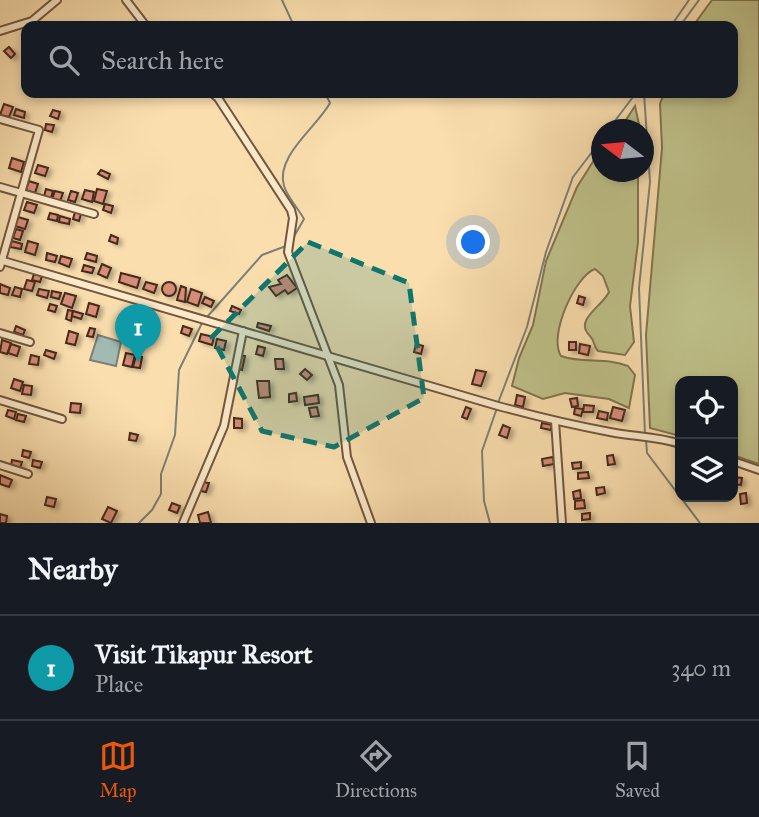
<!DOCTYPE html>
<html lang="en">
<head>
<meta charset="utf-8">
<style>
	body { margin:0; font-family:"IM FELL Great Primer",serif; background:#20242c; color:#f1f3f6 }
	.controls { position:absolute; right:21px; bottom:21px; display:grid; overflow:hidden; border-radius:14px; box-shadow:0 4px 10px #0003 }
	.controls button { width:63px; height:63px; display:grid; place-items:center; padding:0; border:0; border-bottom:2px solid #363941; background:#171b24; color:#f1f3f6; font:35px sans-serif }
	.compass { position:absolute; left:591px; top:119px; width:63px; height:63px; border-radius:50%; background:#171b24; box-shadow:0 4px 10px #0003; rotate:286deg }
	.you { position:absolute; left:474px; top:243px; width:24px; height:24px; margin:-18px; border:5px solid #fff; border-radius:50%; background:#1a73e8; box-shadow:0 0 0 10px #1a73e833 }
	.badge { display:grid; place-items:center; width:46px; height:46px; border-radius:50%; background:#ea580c; color:#fff; font-size:23px; font-weight:700 }
	.pin { position:absolute; translate:-50% -58px; filter:drop-shadow(0 2px 4px #0008) }
	.pin::after { content:''; position:absolute; top:37px; width:24px; height:21px; background:inherit; clip-path:polygon(0 0,100% 0,50% 100%) }
	.list { margin:0; padding:0; list-style:none }
	h2 { display:flex; justify-content:space-between; align-items:center; height:91px; margin:0; padding:0 28px; font-size:30px }
	h2 small { font-size:23px; font-weight:400; color:#9ea1a6 }
	.list li { display:grid; grid-template-columns:46px 1fr auto; gap:21px; align-items:center; box-sizing:border-box; height:105px; padding:0 28px; border-top:2px solid #363941 }
	.list b { display:block; font-size:26px; white-space:nowrap }
	.list p { margin:0; font-size:23px; white-space:nowrap; color:#9ea1a6 }
	.list em { font-size:23px; font-style:normal; color:#9ea1a6 }
	.icon { flex:none; width:38px; height:38px; fill:none; stroke:currentColor; stroke-width:2; stroke-linecap:round; stroke-linejoin:round }
	.map { position:relative; flex:none; width:759px; height:523px; overflow:hidden }
	.search { position:absolute; background:#171b24; box-shadow:0 4px 10px #0003; left:21px; right:21px; top:21px; height:77px; display:flex; align-items:center; gap:18px; box-sizing:border-box; padding:0 24px; border-radius:14px; color:#9ea1a6; font-size:26px }
	.sheet { height:196px; background:#171b24 }
	nav { display:flex; justify-content:space-around; align-items:center; box-sizing:border-box; height:98px; border-top:2px solid #363941; background:#171b24; font-size:19px; color:#9ea1a6 }
	nav a { display:grid; justify-items:center; gap:4px }
	nav .on { color:#ea580c }
	.map>svg:first-child { display:block }
</style>
</head>
<body>
<div class="map">
<svg width="759" height="523" viewBox="0 0 759 523">
	<defs>
		<filter id="shadow"><feDropShadow dx="4" dy="2.5" stdDeviation="2" flood-color="#0004"/></filter>
	</defs>
	<rect width="100%" height="100%" fill="#fadeae"/>
	<filter id="stains"><feTurbulence type="fractalNoise" baseFrequency=".00286" numOctaves="4"/><feColorMatrix values="0 0 0 0 .2 0 0 0 0 .09 0 0 0 0 .02 0 0 0 .5 -.17"/></filter>
	<radialGradient id="worn" r=".72"><stop offset=".6" stop-color="#630" stop-opacity="0"/><stop offset="1" stop-color="#630" stop-opacity=".3"/></radialGradient>
	<g fill="#bfc18a" stroke="#827552" stroke-width="2">
		<path d="M712 0H759V464L733 455V381H680V436L650 428 646 335 662 148 660 104 664 93H733V26H693Z"/>
		<path d="M635 106 640 129H620Z"/>
		<path d="M601 149 602 172H638V242L630 306 634 342 625 355 598 351C593 346 595 341 590 336 573 320 603 306 609 292L603 276 595 269C575 276 548 336 561 356 583 364 606 357 628 366L635 375 629 408 609 399 565 393 543 399 512 386 519 358 533 325 546 261 577 187Z"/>
	</g>
	<path fill="#a1bab4" stroke="#7c8076" stroke-width="2" d="M98 335 121 342 116 366 90 360Z"/>
	<g fill="none" stroke-linecap="round" stroke-linejoin="round">
		<g stroke="#7c8076" stroke-width="2">
			<path d="M282 0 294 26"/>
			<path d="M671 26 689 0"/>
			<path d="M680 26 699 0"/>
			<path d="M644 93 650 182 639 288 645 435"/>
			<path d="M608 130 636 93"/>
			<path d="M292 240 304 219C298 208 288 198 284 186 275 156 317 127 330 103L325 93"/>
			<path d="M207 317 262 255 286 246"/>
			<path d="M498 403 527 327 546 252 573 177 602 139"/>
			<path d="M646 440 647 453 700 523"/>
			<path d="M139 523 152 510 161 494V474L175 435 179 370 203 321"/>
			<path d="M490 523 484 501 482 451 497 408"/>
		</g>
	</g>
	<g fill="#d68c76" stroke="#44291a" stroke-width="2" filter="url(#shadow)">
		<path d="M9 47 15 54 11 58 4 51Z"/>
		<path d="M4 104 13 107 9 117 0 115Z"/>
		<path d="M16 109 25 112 24 118 14 115Z"/>
		<path d="M53 110 60 112 58 119 50 116Z"/>
		<path d="M46 124 54 125 52 132 45 130Z"/>
		<path d="M12 158 24 162 21 172 9 168Z"/>
		<path d="M38 165 48 168 45 176 35 173Z"/>
		<path d="M101 170 110 174 108 179 98 174Z"/>
		<path d="M29 181 38 184 35 193 26 190Z"/>
		<path d="M46 189 53 191 51 198 44 196Z"/>
		<path d="M97 189 107 191 103 204 94 201Z"/>
		<path d="M85 190 94 192 92 202 82 199Z"/>
		<path d="M55 191 63 193 60 201 52 199Z"/>
		<path d="M71 191 78 193 75 202 68 200Z"/>
		<path d="M27 202 37 205 34 213 24 210Z"/>
		<path d="M105 204 113 206 111 213 103 210Z"/>
		<path d="M75 212 81 214 79 221 73 219Z"/>
		<path d="M50 213 58 215 57 221 48 219Z"/>
		<path d="M60 216 70 219 69 224 59 222Z"/>
		<path d="M18 217 28 220 25 229 15 226Z"/>
		<path d="M16 229 23 231 20 240 13 238Z"/>
		<path d="M111 235 118 238 117 244 109 241Z"/>
		<path d="M12 241 22 244 21 249 10 247Z"/>
		<path d="M28 241 38 244 35 255 25 252Z"/>
		<path d="M47 253 57 256 55 262 46 260Z"/>
		<path d="M87 253 97 256 96 262 85 259Z"/>
		<path d="M61 256 72 259 69 267 59 263Z"/>
		<path d="M102 264 111 268 107 278 98 274Z"/>
		<path d="M84 265 94 268 92 273 82 271Z"/>
		<path d="M121 273 140 278 137 288 119 282Z"/>
		<path d="M34 274 42 276 40 282 32 280Z"/>
		<path d="M287 275 297 288 288 294 285 290 276 296 269 287 281 284 278 280Z"/>
		<path d="M27 280 35 282 32 291 24 289Z"/>
		<path d="M146 282 157 285 154 293 143 289Z"/>
		<circle cx="169" cy="289" r="7"/>
		<path d="M0 284 10 288 8 295 0 293Z"/>
		<path d="M181 286 186 288 185 302 177 300Z"/>
		<path d="M15 287 22 289 20 297 12 295Z"/>
		<path d="M39 289 49 291 47 298 37 295Z"/>
		<path d="M191 289 202 293 198 306 187 302Z"/>
		<path d="M52 291 61 293 59 299 51 297Z"/>
		<path d="M65 293 76 296 72 308 61 304Z"/>
		<path d="M579 296 585 298 583 305 577 303Z"/>
		<path d="M205 297 214 301 211 307 202 303Z"/>
		<path d="M89 303 99 306 96 317 86 314Z"/>
		<path d="M50 304 57 306 55 312 48 310Z"/>
		<path d="M232 306 241 310 239 314 230 311Z"/>
		<path d="M68 310 73 311 71 321 66 319Z"/>
		<path d="M73 311 83 314 81 319 72 316Z"/>
		<path d="M146 313 154 316 150 328 142 325Z"/>
		<path d="M258 323 271 326 269 331 257 327Z"/>
		<path d="M16 326 25 330 23 335 14 332Z"/>
		<path d="M183 326 192 329 189 336 181 333Z"/>
		<path d="M90 328 95 329 93 337 87 336Z"/>
		<path d="M69 331 78 334 75 345 66 343Z"/>
		<path d="M201 334 214 337 212 345 199 341Z"/>
		<path d="M217 339 226 341 224 350 215 348Z"/>
		<path d="M2 340 11 343 7 354 0 352Z"/>
		<rect x="569" y="342" width="7" height="8"/>
		<path d="M11 344 20 347 17 356 8 353Z"/>
		<path d="M416 344 423 346 421 354 414 352Z"/>
		<path d="M580 344 590 346 588 355 579 353Z"/>
		<path d="M258 346 265 348 263 356 256 354Z"/>
		<path d="M46 350 56 353 54 359 44 355Z"/>
		<path d="M126 353 135 355 132 367 123 365Z"/>
		<path d="M31 355 39 357 38 365 29 364Z"/>
		<path d="M136 355 142 357 140 368 133 367Z"/>
		<path d="M239 355 245 356 242 370 236 368Z"/>
		<path d="M275 359H283L284 369H276Z"/>
		<path d="M305 369 312 375 307 380 300 374Z"/>
		<path d="M476 370 486 372 481 386 472 384Z"/>
		<path d="M14 379 23 382 20 391 11 388Z"/>
		<path d="M257 381H269L270 397 259 398Z"/>
		<path d="M24 385 32 386 31 395 22 394Z"/>
		<path d="M296 393 297 401 289 402V394Z"/>
		<path d="M318 395 319 403 305 405 304 397Z"/>
		<path d="M517 395 525 397 523 407 515 405Z"/>
		<path d="M577 398 578 406 572 407 570 399Z"/>
		<path d="M71 403 81 404 80 413 70 412Z"/>
		<path d="M584 405 594 406 593 412H583Z"/>
		<path d="M317 407 319 416 311 417 309 408Z"/>
		<path d="M466 407 471 409 467 419 462 417Z"/>
		<path d="M613 407 625 410 622 421 610 418Z"/>
		<path d="M575 408 583 409 581 416 574 414Z"/>
		<path d="M8 410 16 412 14 419 6 416Z"/>
		<path d="M599 411 608 413 607 420 597 418Z"/>
		<path d="M18 414 26 416 24 422 16 420Z"/>
		<path d="M234 418 242 419V428H234Z"/>
		<path d="M542 423 552 425 551 430 541 428Z"/>
		<path d="M503 425 510 428 507 438 499 435Z"/>
		<path d="M130 433 138 435 136 441 129 440Z"/>
		<path d="M23 450 31 452 29 458 22 456Z"/>
		<path d="M613 455 615 464 608 465 607 456Z"/>
		<path d="M553 457 554 464 543 466 542 459Z"/>
		<path d="M12 460 22 462 20 468 11 466Z"/>
		<path d="M33 460 42 462 40 468 32 466Z"/>
		<path d="M581 462V468L573 469 572 463Z"/>
		<path d="M588 472 589 478 578 479V473Z"/>
		<path d="M0 475 12 480 9 487 0 484Z"/>
		<path d="M733 477 742 478 741 485 733 484Z"/>
		<path d="M202 482 209 483 206 492 200 491Z"/>
		<path d="M604 487 605 493 597 495 596 488Z"/>
		<path d="M580 490 581 498 574 499 573 492Z"/>
		<path d="M746 493 747 503 741 504 740 494Z"/>
		<path d="M47 497 56 499 54 507 45 505Z"/>
		<path d="M584 500 585 508 575 509V501Z"/>
		<path d="M172 503 180 506 177 513 169 510Z"/>
		<path d="M108 507 117 511 111 523 102 519Z"/>
		<path d="M208 512 211 523H200L198 515Z"/>
		<path d="M590 513V519L582 520V514Z"/>
		<path d="M0 514 7 516 6 523H0Z"/>
	</g>
	<g fill="none" stroke-linecap="round" stroke-linejoin="round">
		<g stroke="#72563f" stroke-width="10">
			<g id="minor">
				<path d="M126 0 146 26"/>
				<path d="M0 31 32 21 57 0"/>
				<path d="M212 93 218 98 291 210 293 218 288 252 339 385 347 457 371 523"/>
				<path d="M0 119 39 130 0 267"/>
				<path d="M0 187 94 214"/>
				<path d="M0 260 498 406C535 416 572 425 610 432 634 437 657 436 680 444"/>
				<path d="M0 333 30 342"/>
				<path d="M0 400 62 419"/>
				<path d="M555 421 562 523"/>
				<path d="M733 461 759 470"/>
				<path d="M0 465 28 474"/>
				<path d="M183 523 224 426 243 331"/>
			</g>
		</g>
		<use href="#minor" stroke="#fceaca" stroke-width="6"/>
	</g>
	<path fill="#0f766e" fill-opacity="0.2" stroke="#0f766e" stroke-width="5" stroke-dasharray="14 9" stroke-linejoin="round" d="M308 242 409 283 424 398 334 447 262 431 212 337Z"/>
	<rect width="100%" height="100%" filter="url(#stains)"/>
	<rect width="100%" height="100%" fill="url(#worn)"/>
</svg>
<div class="controls">
<button><svg class="icon" aria-label="locate" viewBox="0 0 24 24"><circle cx="12" cy="12" r="6"/><path d="M12 2v4M12 18v4M2 12h4M18 12h4"/></svg></button>
<button><svg class="icon" aria-label="layers" viewBox="0 0 24 24"><path d="M12 4l9 5-9 5-9-5zM3 14l9 5 9-5"/></svg></button>
</div>
<svg class="compass" viewBox="-18 -18 36 36"><path d="M0-13l5 13h-10z" fill="#e53935"/><path d="M0 13l5-13h-10z" fill="#9ea1a6"/></svg>
<div class="you"></div>
<div class="pin badge" style="left:138px;top:362px;background:#0f9aa8">1</div>
<div class="search"><svg class="icon" aria-label="search" viewBox="0 0 24 24"><circle cx="10" cy="10" r="6"/><path d="M15 15l6 6"/></svg>Search here</div>
</div>
<section class="sheet">
<h2>Nearby<small></small></h2>
<ul class="list">
<li><span class="badge" style="background:#0f9aa8">1</span><div><b>Visit Tikapur Resort</b><p>Place</p></div><em>340 m</em></li>
</ul>
</section>
<nav>
<a class="on"><svg class="icon" aria-label="map" viewBox="0 0 24 24"><path d="M3 6l6-2 6 2 6-2v14l-6 2-6-2-6 2zM9 4v14M15 6v14"/></svg>Map</a>
<a><svg class="icon" aria-label="directions" viewBox="0 0 24 24"><path d="M12 3l9 9-9 9-9-9zM9 14v-3h6M13 9l2 2-2 2"/></svg>Directions</a>
<a><svg class="icon" aria-label="saved" viewBox="0 0 24 24"><path d="M7 4h10v16l-5-4-5 4z"/></svg>Saved</a>
</nav>
</body>
</html>
